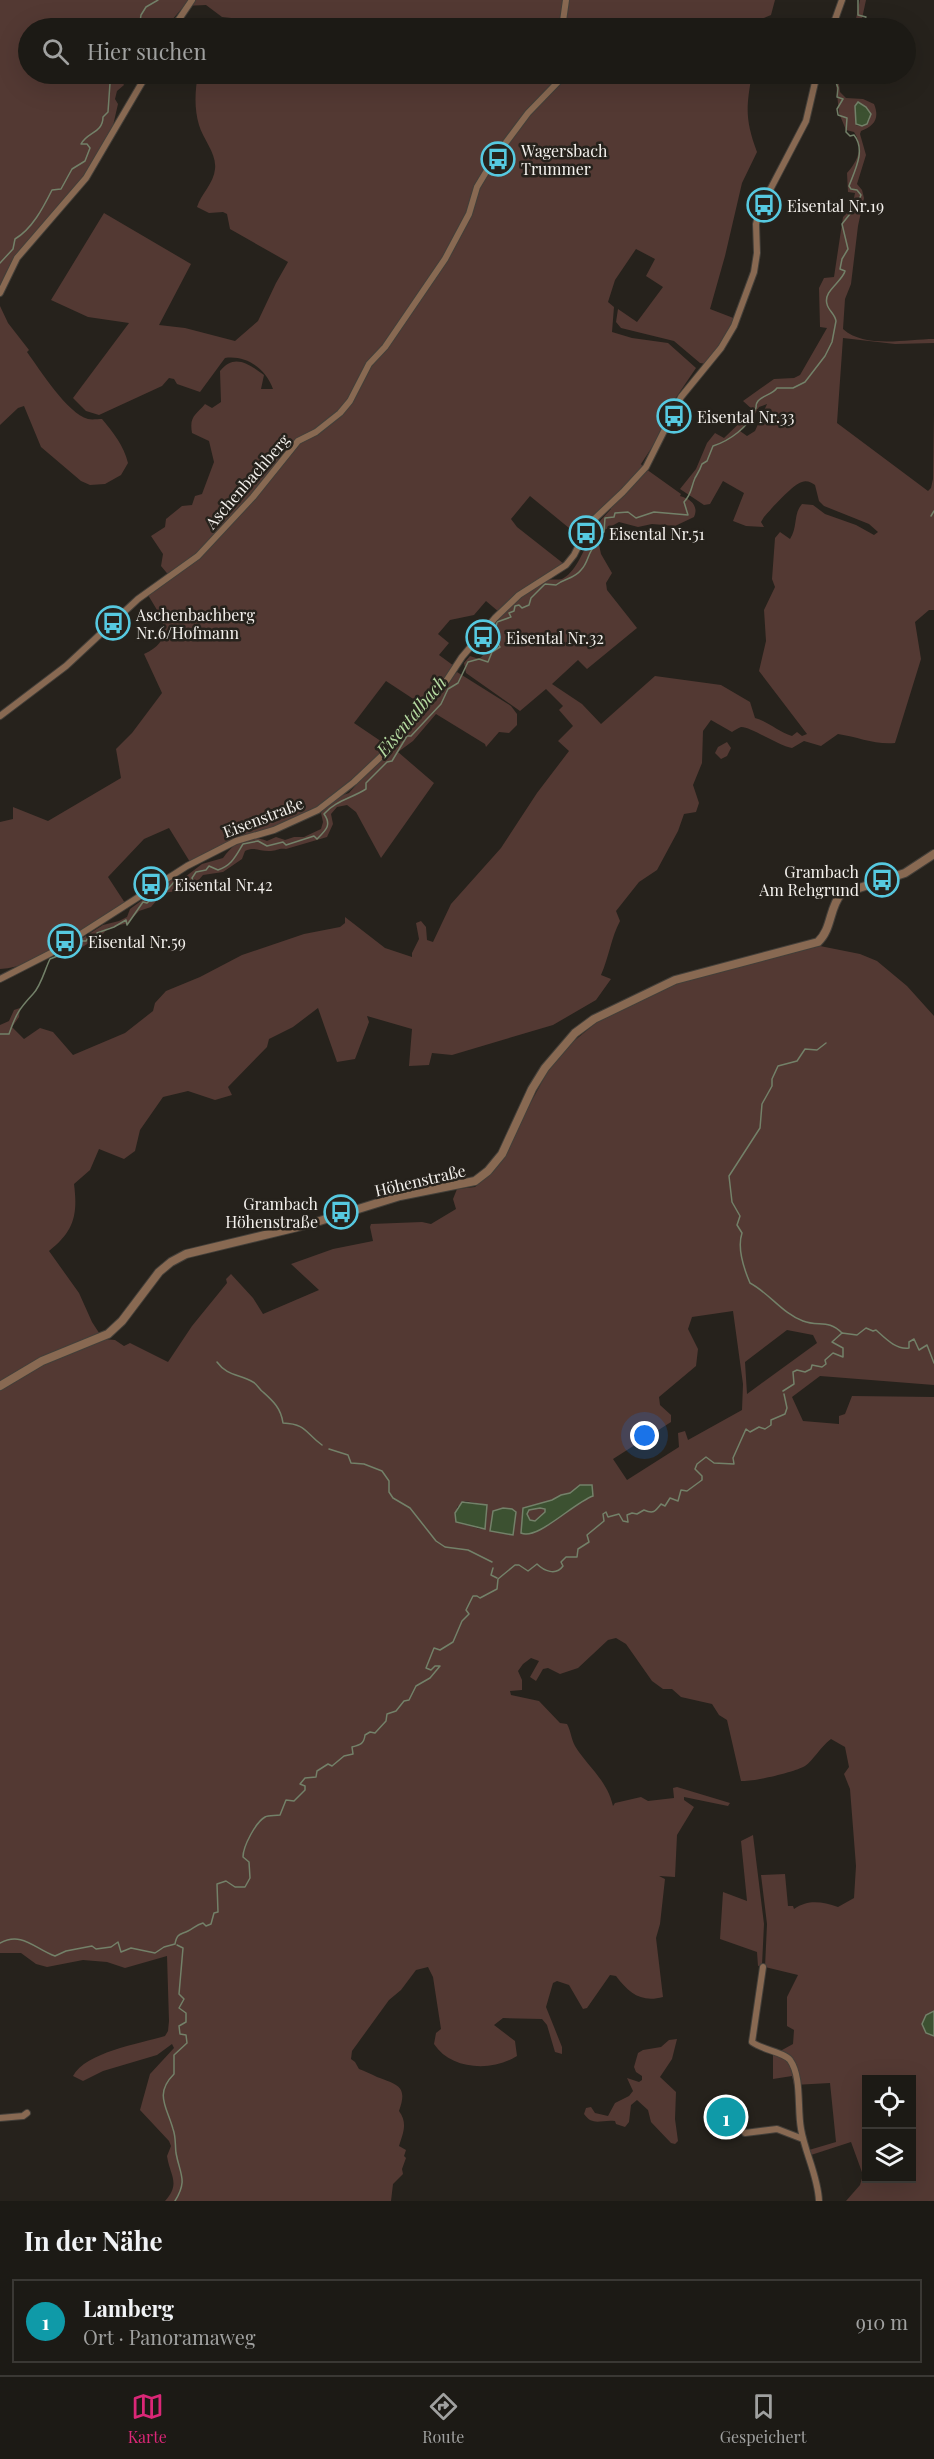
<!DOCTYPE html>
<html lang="de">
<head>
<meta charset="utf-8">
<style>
	body { margin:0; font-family:"Playfair Display",serif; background:#25231e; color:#f1f3f6 }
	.controls { position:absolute; right:18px; bottom:18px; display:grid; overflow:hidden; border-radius:0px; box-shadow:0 6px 24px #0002 }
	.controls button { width:54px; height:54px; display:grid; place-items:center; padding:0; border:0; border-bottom:2px solid #3a3834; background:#1c1a15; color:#f1f3f6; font:30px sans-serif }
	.you { position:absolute; left:645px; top:1436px; width:21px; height:21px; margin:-15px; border:4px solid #fff; border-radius:50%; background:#1a73e8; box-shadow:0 0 0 9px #1a73e833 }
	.badge { display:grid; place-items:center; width:39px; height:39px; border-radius:50%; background:#db2777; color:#fff; font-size:20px; font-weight:700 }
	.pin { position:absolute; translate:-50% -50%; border:3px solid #fff; box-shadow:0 2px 6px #0006 }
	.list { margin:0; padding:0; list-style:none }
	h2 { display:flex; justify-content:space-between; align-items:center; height:78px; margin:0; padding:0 24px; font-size:26px }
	h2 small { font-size:20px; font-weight:400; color:#a0a1a0 }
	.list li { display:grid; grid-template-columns:39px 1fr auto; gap:18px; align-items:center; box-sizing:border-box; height:84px; margin:0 12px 12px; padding:0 12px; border:2px solid #3a3834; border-radius:0px }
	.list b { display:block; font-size:22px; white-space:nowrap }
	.list p { margin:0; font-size:20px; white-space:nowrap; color:#a0a1a0 }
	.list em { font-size:20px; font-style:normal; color:#a0a1a0 }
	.icon { flex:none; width:33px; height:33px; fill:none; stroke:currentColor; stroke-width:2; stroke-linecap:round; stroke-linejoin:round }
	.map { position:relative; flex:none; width:934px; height:2201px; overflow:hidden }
	.search { position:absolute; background:#1c1a15; box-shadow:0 6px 24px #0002; left:18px; right:18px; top:18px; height:66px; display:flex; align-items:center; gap:15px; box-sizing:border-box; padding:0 21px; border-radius:33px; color:#a0a1a0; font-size:22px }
	.sheet { height:174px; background:#1c1a15 }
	nav { display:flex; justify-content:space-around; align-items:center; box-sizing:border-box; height:84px; border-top:2px solid #3a3834; background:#1c1a15; font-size:16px; color:#a0a1a0 }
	nav a { display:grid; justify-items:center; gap:3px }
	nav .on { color:#db2777 }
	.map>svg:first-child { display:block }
</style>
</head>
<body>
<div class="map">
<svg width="934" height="2201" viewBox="0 0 934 2201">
	<rect width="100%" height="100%" fill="#26221c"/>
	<g fill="#533933" fill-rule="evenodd">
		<path d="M0 0H775L771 15 752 23 747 28H254L240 19 222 17 206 5 184 6 165 28 144 25 143 28H28V74H123L120 78 124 85 117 91 115 99 118 104 112 130 84 177 23 248 0 288Z"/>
		<path d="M860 0H866L860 28H854Z"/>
		<path d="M198 74H752C746 107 745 120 757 152L742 183 725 256 710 309 736 319 728 334 706 364 700 363 674 341 621 328 616 322 618 309 637 322 663 287 646 276 655 259 636 249 615 280 608 302 614 307 612 332 632 338 668 343 696 368 673 402 654 444 641 464 643 467 580 537 530 496 511 519 517 527 564 564 499 612 486 601 474 615 450 620 438 634 449 643 439 655 454 666 424 706 386 681 354 723 388 746 385 751 317 809 296 820 190 862 169 828 144 839 108 877 125 903C91 926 42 967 0 969V822L13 819V807L48 821 121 778 116 749 132 733 162 693 144 654C177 639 162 618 148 595L171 578 161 566 163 554 151 536 165 527 166 519 182 506 192 505 195 496 202 494 214 462 209 441 192 433C189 416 196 415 205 404L212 408 221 402 220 371C234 353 249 364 264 375L261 389H273C266 369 247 355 225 358L200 392 177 384 174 379 169 378 162 386 99 415 86 411 73 398 129 323 88 317 51 300 104 213 191 264 159 325 185 328 235 341 258 321 276 283 288 262 230 229 227 214 223 212 209 213 197 207C201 194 214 183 215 169 217 154 203 139 199 125 194 108 195 91 198 74Z"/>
		<path d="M836 84H839L840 92 846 98 863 99 874 104C880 119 874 126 861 131L860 134 866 155 857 184 862 190 864 198 858 226 851 284 845 299 843 329C865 349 907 339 934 339V343L895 344 843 338 837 423 928 491 931 488 933 479 934 414V610H929L915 622 921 659 895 743C875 745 858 737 838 734L821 746 804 741 792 748C778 745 749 726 741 727 738 728 735 730 732 732L711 720 703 731 702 763 693 785 699 803 696 812 684 814 678 831 657 870 639 882 616 911 620 921C611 938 609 957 601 975L611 979 596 1000 553 1025 452 1055 432 1053 429 1065 409 1066 412 1029 367 1016 369 1022 355 1059 337 1062 318 1008 293 1027 269 1039 267 1047 228 1087 232 1095 215 1100 188 1091 163 1097 140 1130 135 1151 124 1159 99 1149 90 1170 74 1184C78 1215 74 1231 49 1251L79 1293 92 1322 103 1339 115 1340 124 1346 130 1343 168 1362 192 1326 227 1283 226 1279 231 1274 253 1298 263 1314 319 1290 291 1264 333 1249 373 1241 370 1227 371 1224 422 1222 431 1224 456 1209 453 1199 457 1189 475 1187 494 1170 549 1069 574 1041 597 1022 640 1000 686 980 820 946 860 954 877 961 907 986 934 1016V1385L820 1376 792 1397 803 1421 839 1424V1416L845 1414 852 1396 934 1397V2011L926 2015V2033L934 2036V2201H846L860 2185 863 2175 851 2142 811 2155 809 2150 836 2142 830 2083 794 2085 792 2076 773 2079V2055L793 2044 794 2030 787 2026V1997L798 1975 765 1967 767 1924 761 1875 785 1874 788 1906H793L794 1909C809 1899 822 1902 838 1907L854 1898 856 1866 850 1789 844 1774 849 1767 845 1747 831 1739C820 1747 813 1761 805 1766 795 1772 753 1782 741 1781L727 1720 719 1715 712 1704 681 1697 672 1689H663L652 1681 626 1644 616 1638 608 1640 578 1668 560 1674 548 1668 543 1669 536 1681 530 1677 539 1661 531 1658 523 1664 518 1671 522 1680V1690L510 1691 511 1695 539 1701 560 1723 567 1724C571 1731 571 1739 575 1746 588 1767 607 1780 613 1806L615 1803 641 1797 648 1801 674 1798 673 1788 677 1787 730 1803 728 1806 684 1797V1800L694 1807 677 1835 675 1877 659 1876 665 1879 660 1924 656 1938 663 1997C641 2003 629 1993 616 1976L610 1975 587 2008 583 2009 569 1985 557 1981 553 1983 546 2007 562 2047V2054L555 2052 547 2025 542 2019 503 2018 494 2025 515 2041 517 2056C492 2072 451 2070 434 2044L436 2033 441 2029 433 1977 428 1967 416 1970 401 1990 389 2000 352 2051 351 2059 355 2062 359 2069C365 2071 371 2074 377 2077 398 2085 408 2086 399 2111 408 2123 403 2133 399 2146L406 2150 404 2156 406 2158 402 2169 403 2174 393 2184 391 2201H165C181 2183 170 2176 167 2156L171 2146 169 2141 140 2110 150 2074 174 2048 172 2044 157 2055 103 2071 83 2081 73 2076C86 2052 139 2044 165 2036L168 2031 169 2021 167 1956 125 1968 107 1962 83 1960 47 1967 36 1964 21 1953H0V1025L9 1021 14 1010 20 1008 19 1017 12 1027 24 1039 40 1028 53 1032 73 1055 125 1033 153 1011 155 1003 166 991 200 977 242 955 304 934 340 927 345 923V917L385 948 412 957V953L419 939 416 923 421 921 426 927 427 940 433 942 451 904 501 848 537 793 569 751 558 741 573 726 559 710 563 706 546 689 520 711 466 673 464 663 470 656 479 659 494 645 490 629C501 616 512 602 527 592 533 588 541 582 548 580 552 579 558 580 562 579 574 574 584 551 588 541L587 535 591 532 598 540 601 554 612 573 606 583 607 590 637 628 587 669 578 660 552 684 582 704 601 724 655 676 721 685 750 702 755 718C769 722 778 732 792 736L797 732 802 736 807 734 759 671 766 641 764 610 775 587 772 579 775 538 780 532 790 539C798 527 793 514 802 504L813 505 825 514 856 525 874 535 878 532 869 524 824 506 819 501 815 485C812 483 807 480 802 482 793 484 771 509 764 517L761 522 764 527 746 526 733 521 744 493 723 481 710 504 704 505 680 489 696 469 707 443 715 433 724 438 753 410 743 401 774 379 794 378 800 375 827 328 820 327 819 288 824 278 834 277 843 217 852 208 855 193 848 192 847 173C858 161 864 147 854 132L846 130 839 113ZM855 106 870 119 867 124 859 126 856 125ZM767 404 755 431 747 436 740 431 752 419 759 407ZM733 1311 743 1384 742 1410 688 1440 685 1431 678 1433 679 1447 627 1480 613 1459 671 1422V1415L660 1405 659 1397 696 1366 698 1349 688 1329 692 1317ZM787 1330 813 1335 817 1343 747 1394 745 1362ZM465 1501 487 1505 486 1524 480 1529 456 1522 457 1507ZM866 2080H912V2178H866Z"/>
		<path d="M0 306 8 323 29 350 27 352C40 370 67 413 88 419 92 420 98 419 102 419 113 432 124 446 128 463L121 475 105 484 90 485 81 481 41 447 24 406 18 408 0 425Z"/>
		<path d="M646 469 681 494 680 496C691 499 699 506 694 517L675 526 652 524 638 527 619 522 599 533 600 521 611 509 609 507Z"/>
		<path d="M457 672 511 706 517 714V725L509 733 499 732 486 747 485 744 436 714 413 741 398 752 434 783 381 858 356 812 347 805 337 807 331 814 333 824 327 837 286 849C278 848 277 851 271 851 260 852 255 846 245 851L242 859 223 872 203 875 191 889 163 893 151 907 139 911 128 923 108 928 102 935 69 955 57 958 56 955 103 925 119 921 127 917 130 909 171 879 185 877 202 864 223 858C233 843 249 833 267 841L276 837 285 840 294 837H304L321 829 323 822 321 813C329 803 337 797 349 793Z"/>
		<path d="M727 742 731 748 727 756 721 759 715 753 718 747Z"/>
		<path d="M753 1835 764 1924 762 1965 758 1966 757 1952 720 1939 723 1892 747 1901 741 1841Z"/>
		<path d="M677 2039 672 2059 660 2077 676 2092 675 2119 678 2141 675 2144 671 2143 651 2122 648 2110 637 2100 631 2105 629 2122 625 2127 616 2124 615 2121C602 2119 593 2127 584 2114L586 2108 591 2107 595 2113 608 2116 615 2103 629 2096 633 2091 627 2078 639 2082 642 2080V2076L636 2072 634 2067 638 2053 643 2050 661 2047 669 2040Z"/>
	</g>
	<g fill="#3c5131" stroke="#738169" stroke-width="1.5" fill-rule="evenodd">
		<path d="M858 102 866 107 871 114 867 124 862 126 856 124 855 106Z"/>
		<path d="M580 1485H592L593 1496C573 1503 537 1541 521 1533L523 1508 552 1500 561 1495 570 1493ZM540 1508 545 1509V1512L535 1521 530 1520 527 1514 529 1510Z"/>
		<path d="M462 1502 487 1505 485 1529 456 1522 455 1513Z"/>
		<path d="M503 1508 512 1509 516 1512 513 1535 490 1531 493 1511Z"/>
		<path d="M934 2011V2036L926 2033 922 2024 926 2015Z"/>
	</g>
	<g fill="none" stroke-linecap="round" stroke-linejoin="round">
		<g stroke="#738169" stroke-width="1.5">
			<path d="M858 0V15L866 17 860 28"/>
			<path d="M139 28 141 15 146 7 158 0"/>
			<path d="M0 263 13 249 15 239C32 229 43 208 52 190L61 189 72 169 85 161 90 148 87 144H81C87 132 103 133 103 117L108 112 110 83 115 81 118 74"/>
			<path d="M931 516 934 511"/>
			<path d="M0 1034H9C16 1014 19 1009 33 994 41 986 45 969 50 959L70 951 71 946 74 948 79 945 80 941H86L90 935 97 938V933L114 927 126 920 127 925 143 902 147 903 159 892 168 889 174 882 191 886 195 885 192 878 196 872 206 870 209 866 218 870C232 865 235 857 243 844L258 841 267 846 283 842 286 845 314 836 317 839C326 830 332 825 324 814 335 801 352 798 366 789V783L387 762 392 761 407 736H411L441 704 448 689 458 683 468 662 479 659 488 662 492 652 500 647 494 636 497 622 511 617 509 613 514 611 515 606 519 605 522 608 529 605 531 598 545 584 556 585C565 578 574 579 581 570 589 562 587 553 596 544L595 539 599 533 604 532 605 518 614 517 615 513 628 512 636 518 654 512 688 515 684 502C692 494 691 487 695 478 698 473 700 470 702 464L707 461 713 446C729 441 749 427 755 410 758 404 754 407 758 401 763 395 772 395 777 388H793L805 382 825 356 832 342 836 321C835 314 828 310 827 304 823 291 842 282 845 271L840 269 842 259 848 249 842 224 857 205 861 195 857 190 851 189 849 186C855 170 866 150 854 135L850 136 846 132 847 118 838 115 837 109 843 99 837 97 838 88 833 74"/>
			<path d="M826 1043 817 1050 805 1049 797 1061 778 1066 772 1079V1086L762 1104 760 1128 729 1176 732 1202 740 1216 737 1225 742 1233C737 1248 744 1269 750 1283 769 1293 783 1314 803 1321 819 1327 828 1319 842 1333"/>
			<path d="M217 1362C227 1376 239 1374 253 1382 257 1384 259 1389 263 1392 273 1401 281 1408 283 1423 307 1424 305 1433 322 1445"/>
			<path d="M783 1391 794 1384 793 1372 797 1370 805 1372 811 1369 812 1365 822 1367 826 1364 825 1360 833 1353 843 1357V1348L832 1342 842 1333 857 1335 866 1328 873 1331 876 1330C885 1338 896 1350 909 1348V1342L914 1339 919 1350 927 1345 934 1363"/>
			<path d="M329 1449 348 1455 351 1463 364 1464 382 1471 389 1481V1492L393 1498 410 1508 436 1541 445 1547 468 1550 492 1562"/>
			<path d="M493 1568 491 1575 497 1578"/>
			<path d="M0 1943C22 1931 35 1949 55 1956L66 1951 92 1946 96 1949 111 1947 118 1942 121 1952 131 1948 155 1953 164 1947 175 1944C177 1933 180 1935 188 1931 194 1928 196 1925 203 1923L206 1926 211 1924 214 1913 218 1912 217 1884 226 1881 235 1887H245L250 1878 249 1862 243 1857C243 1846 256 1822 265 1817 269 1815 275 1816 280 1815L286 1800 294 1801 305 1790V1786L300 1784 305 1778 316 1777 317 1771 328 1764 332 1766 344 1756 353 1754 352 1747C360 1745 364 1744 365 1735L370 1732 375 1733 386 1721 387 1714 396 1711 404 1701 409 1700 416 1686 430 1678 440 1666H435L431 1670 426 1668 434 1648 440 1650 453 1642 462 1621 469 1614 466 1610 473 1596H477L480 1598 497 1589 498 1579 515 1565H519L528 1571 537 1564C544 1571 556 1576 563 1566L561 1562 566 1557H577L578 1549 589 1542 587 1535 604 1521 603 1514 606 1512 608 1517 619 1514 623 1521 628 1522 627 1515 632 1513 637 1514 644 1510C653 1514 655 1512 661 1504L665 1506 670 1498 678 1501 681 1490 687 1491 702 1480V1476L695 1469 697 1464 706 1457 714 1463 734 1464 733 1458 746 1429 750 1432 759 1427 765 1429 771 1425V1420L785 1414 787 1408 784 1394"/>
			<path d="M175 2201C188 2180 180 2175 176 2153 175 2145 176 2137 173 2129 167 2107 154 2094 174 2074V2055L187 2043 186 2035 180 2034 179 2026 186 2022V2013L179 2008 184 1999 179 1994 183 1948 177 1945"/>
		</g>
		<g stroke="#433f39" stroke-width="8">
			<g id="minor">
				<path d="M173 28 192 0"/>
				<path d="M562 28 566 0"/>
				<path d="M832 28 842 0"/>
				<path d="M0 293 17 258 86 178 147 74"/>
				<path d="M0 716 66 666 138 599 198 556 253 497 298 441 316 432 340 413 350 401 369 364 385 347 445 259 469 214 477 187 495 157 528 113 557 83 563 74"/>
				<path d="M0 979 51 953 187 866 236 841 274 830 318 810 354 782 388 750 443 686 462 657 495 618 519 595 566 565 574 555 590 523 623 492 646 467 681 397 721 348 734 326 754 272 757 253 756 224 760 209 806 121 817 74"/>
				<path d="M763 1967 752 2042C762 2050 784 2052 790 2060 802 2077 797 2108 801 2129 805 2153 818 2176 819 2201"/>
				<path d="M0 2118 23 2116 27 2113"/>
				<path d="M745 2133 777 2129 803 2139"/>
			</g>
		</g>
		<g stroke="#433f39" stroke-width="10">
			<path id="tertiary" d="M0 1386 42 1361 108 1334 122 1321 159 1272 171 1262 186 1254 310 1224 400 1196 475 1181 488 1171 502 1154 532 1089 545 1068 575 1033 594 1019 675 980 818 942C832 929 829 908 841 894L905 873 934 854"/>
		</g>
		<use href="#minor" stroke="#886952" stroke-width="6"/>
		<use href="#tertiary" stroke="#886952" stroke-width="8"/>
	</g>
	<defs>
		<g id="bus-ring" transform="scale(1.725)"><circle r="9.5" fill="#26221c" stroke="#56c9e0" stroke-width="1.5"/><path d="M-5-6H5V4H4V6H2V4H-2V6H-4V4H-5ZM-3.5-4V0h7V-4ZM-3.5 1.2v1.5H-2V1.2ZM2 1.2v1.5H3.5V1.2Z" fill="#56c9e0"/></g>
	</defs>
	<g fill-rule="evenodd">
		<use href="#bus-ring" x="498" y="159"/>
		<use href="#bus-ring" x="764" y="205"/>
		<use href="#bus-ring" x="674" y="416"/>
		<use href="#bus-ring" x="586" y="533"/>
		<use href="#bus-ring" x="113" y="623"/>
		<use href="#bus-ring" x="483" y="637"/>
		<use href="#bus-ring" x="882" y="880"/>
		<use href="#bus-ring" x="151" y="884"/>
		<use href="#bus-ring" x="65" y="941"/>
		<use href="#bus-ring" x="341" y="1212"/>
	</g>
	<g text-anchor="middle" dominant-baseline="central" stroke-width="5" stroke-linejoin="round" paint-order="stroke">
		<g font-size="16" fill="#f4f1ed" stroke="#26221c" text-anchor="start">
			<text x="521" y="150">Wagersbach<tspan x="521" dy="18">Trummer</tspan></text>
			<text x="787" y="205">Eisental Nr.19</text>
			<text x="697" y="416">Eisental Nr.33</text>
			<text x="609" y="533">Eisental Nr.51</text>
			<text x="136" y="614">Aschenbachberg<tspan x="136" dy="18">Nr.6/Hofmann</tspan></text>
			<text x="506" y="637">Eisental Nr.32</text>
			<text x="859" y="871" text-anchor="end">Grambach<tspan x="859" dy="18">Am Rehgrund</tspan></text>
			<text x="174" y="884">Eisental Nr.42</text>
			<text x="88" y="941">Eisental Nr.59</text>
			<text x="318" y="1203" text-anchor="end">Grambach<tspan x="318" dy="18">Höhenstraße</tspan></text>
		</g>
		<g font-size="16" fill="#f4f1ed" stroke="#26221c">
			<text transform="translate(247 481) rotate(-49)">Aschenbachberg</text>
			<text transform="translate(263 817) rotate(-21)">Eisenstraße</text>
			<text transform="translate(420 1180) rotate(-13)">Höhenstraße</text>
		</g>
		<g font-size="18" font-style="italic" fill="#b4daa0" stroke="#26221c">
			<text transform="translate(411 716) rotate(-50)">Eisentalbach</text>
		</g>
	</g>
</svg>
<div class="controls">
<button><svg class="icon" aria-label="locate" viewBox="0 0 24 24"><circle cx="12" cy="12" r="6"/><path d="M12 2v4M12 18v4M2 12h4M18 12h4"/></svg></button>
<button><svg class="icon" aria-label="layers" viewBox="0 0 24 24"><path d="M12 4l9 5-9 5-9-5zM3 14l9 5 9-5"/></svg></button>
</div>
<div class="you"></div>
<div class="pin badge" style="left:726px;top:2117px;background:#0f9aa8">1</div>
<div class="search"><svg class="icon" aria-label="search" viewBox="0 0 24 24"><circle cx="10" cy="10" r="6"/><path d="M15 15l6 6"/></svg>Hier suchen</div>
</div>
<section class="sheet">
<h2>In der Nähe<small></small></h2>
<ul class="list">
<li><span class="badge" style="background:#0f9aa8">1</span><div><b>Lamberg</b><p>Ort · Panoramaweg</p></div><em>910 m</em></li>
</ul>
</section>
<nav>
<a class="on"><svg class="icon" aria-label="map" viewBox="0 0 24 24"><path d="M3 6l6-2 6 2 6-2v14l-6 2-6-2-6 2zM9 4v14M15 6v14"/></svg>Karte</a>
<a><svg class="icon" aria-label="directions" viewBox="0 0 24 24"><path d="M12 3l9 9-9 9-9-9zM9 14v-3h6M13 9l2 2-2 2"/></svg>Route</a>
<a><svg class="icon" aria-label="saved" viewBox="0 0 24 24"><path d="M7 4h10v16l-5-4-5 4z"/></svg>Gespeichert</a>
</nav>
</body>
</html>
